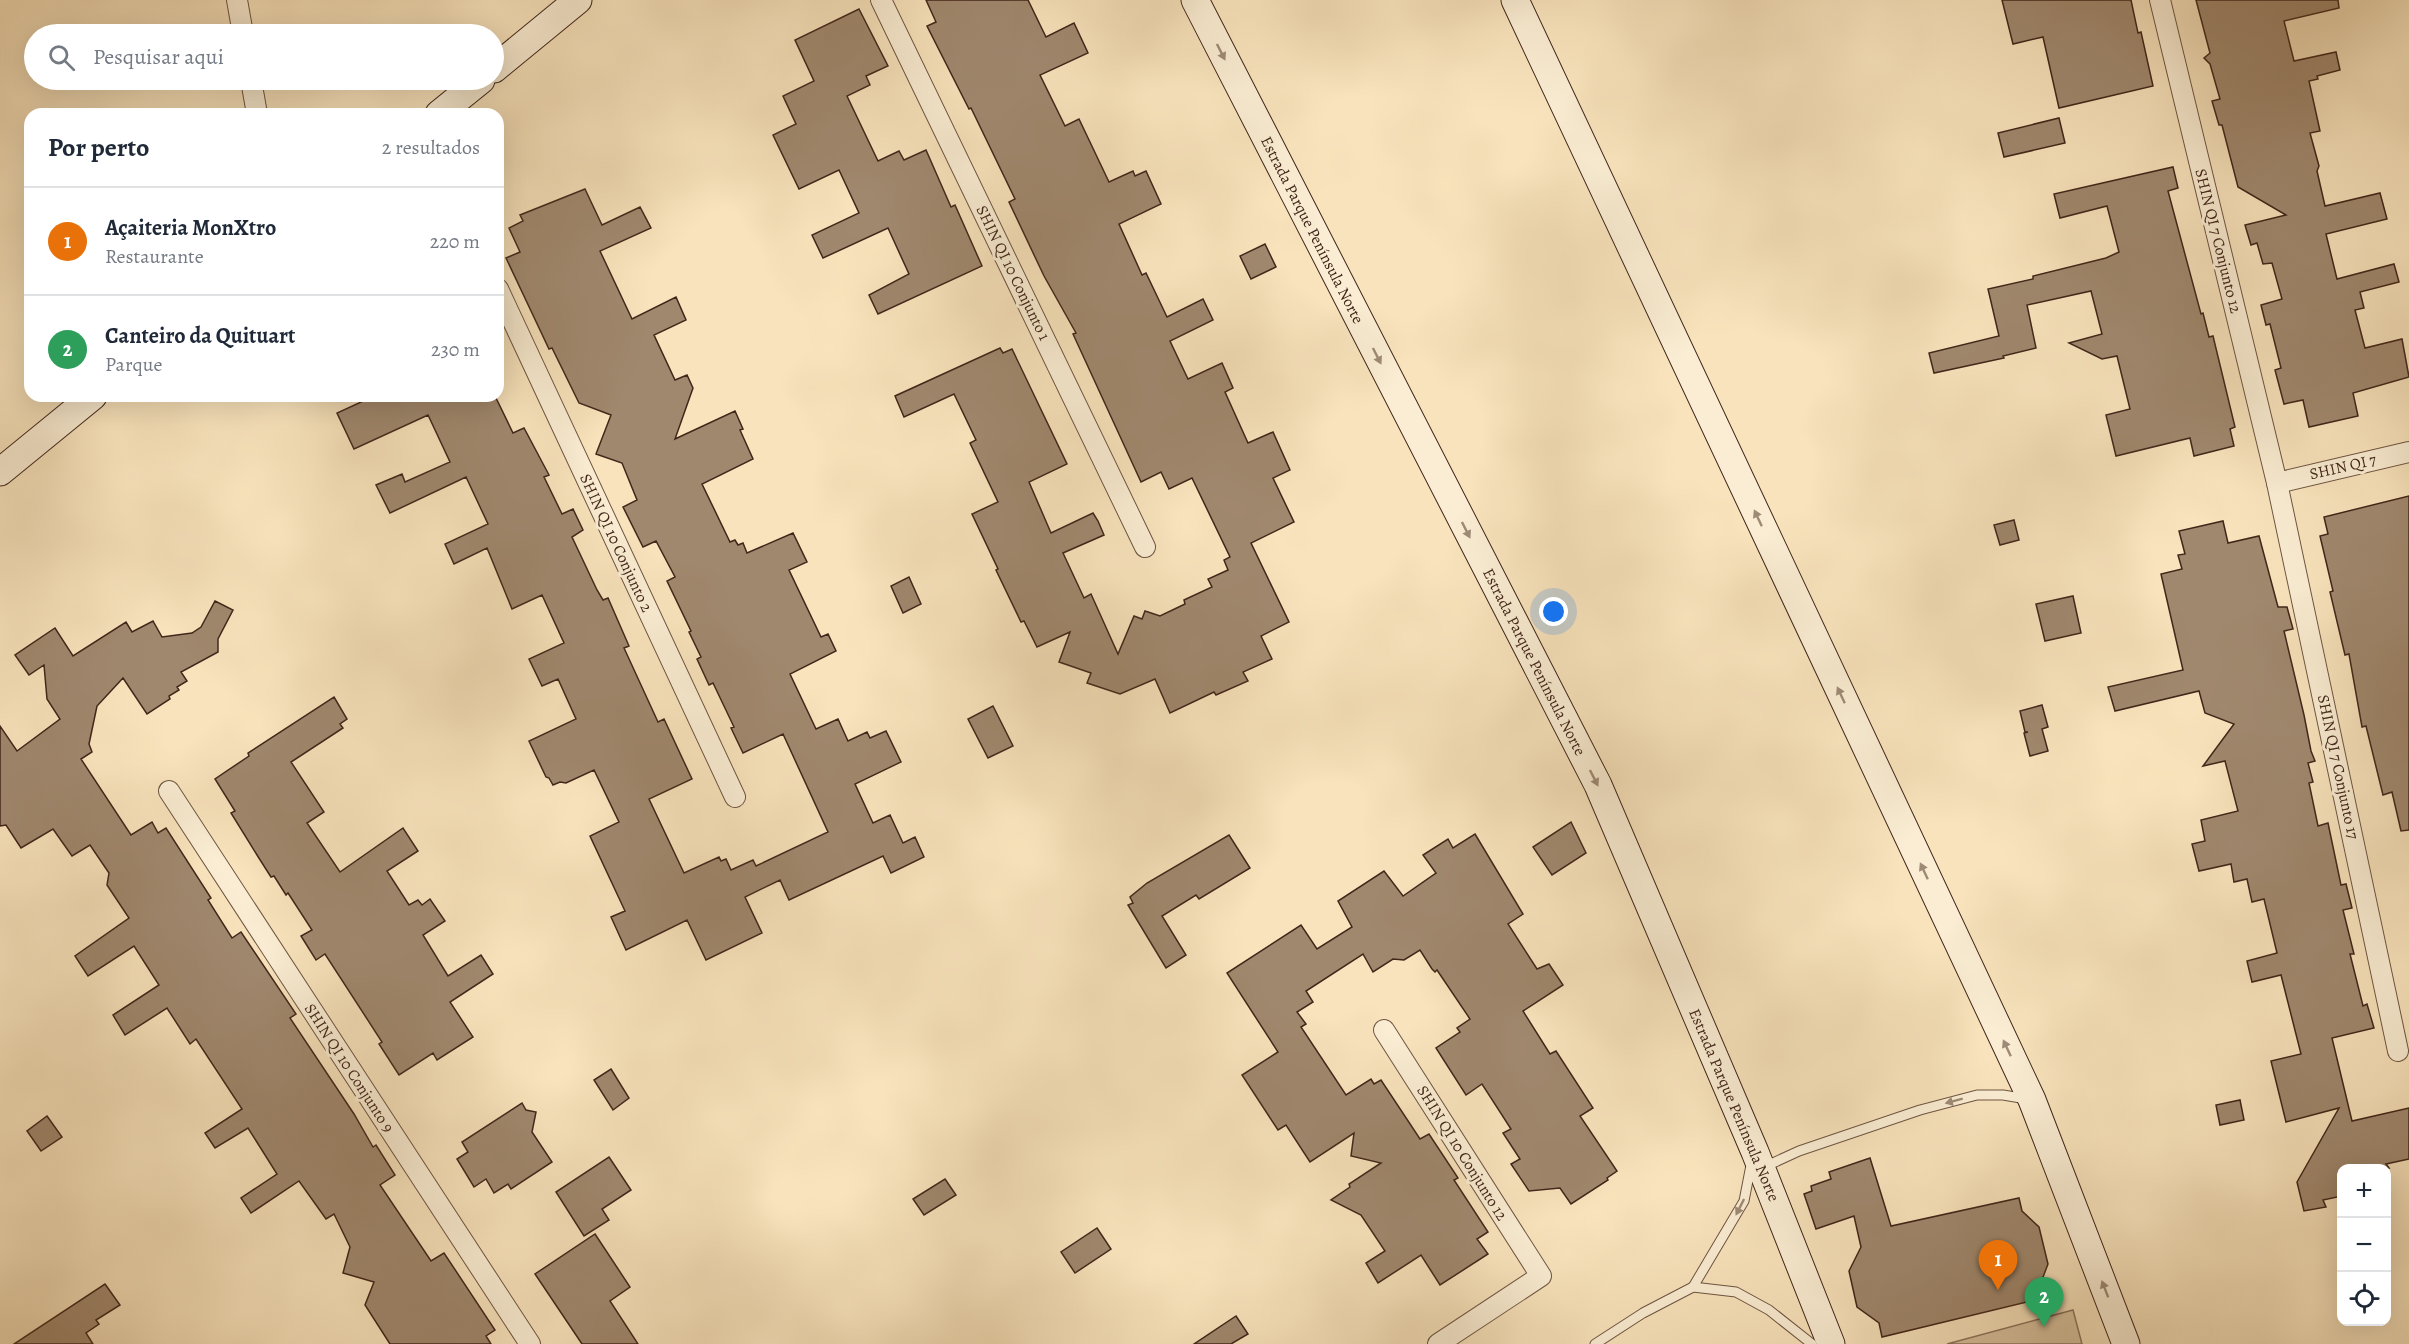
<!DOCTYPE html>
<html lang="pt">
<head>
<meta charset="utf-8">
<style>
	body { margin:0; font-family:Alegreya,serif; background:#f2f2f3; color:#1f2937 }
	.controls { position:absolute; right:18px; bottom:18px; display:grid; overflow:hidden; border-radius:12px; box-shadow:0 6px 24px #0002 }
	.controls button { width:54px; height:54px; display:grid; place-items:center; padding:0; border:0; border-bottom:2px solid #e0e1e3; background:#fff; color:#1f2937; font:30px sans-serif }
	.you { position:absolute; left:1554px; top:612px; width:21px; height:21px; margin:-15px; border:4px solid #fff; border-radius:50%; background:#1a73e8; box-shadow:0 0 0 9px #1a73e833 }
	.badge { display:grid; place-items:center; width:39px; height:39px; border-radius:50%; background:#8f2418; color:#fff; font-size:20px; font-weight:700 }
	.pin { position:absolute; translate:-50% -50px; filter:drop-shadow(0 2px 3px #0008) }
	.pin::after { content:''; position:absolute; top:32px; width:21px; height:18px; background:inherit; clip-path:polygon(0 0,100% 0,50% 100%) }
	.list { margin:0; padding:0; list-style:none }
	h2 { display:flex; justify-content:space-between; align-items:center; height:78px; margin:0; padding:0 24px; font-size:26px }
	h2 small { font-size:20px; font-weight:400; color:#747a83 }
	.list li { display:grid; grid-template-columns:39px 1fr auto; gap:18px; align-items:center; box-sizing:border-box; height:108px; padding:0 24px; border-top:2px solid #e0e1e3 }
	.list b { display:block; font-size:22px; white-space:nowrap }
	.list p { margin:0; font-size:20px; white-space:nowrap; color:#747a83 }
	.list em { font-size:20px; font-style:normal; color:#747a83 }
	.icon { flex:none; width:33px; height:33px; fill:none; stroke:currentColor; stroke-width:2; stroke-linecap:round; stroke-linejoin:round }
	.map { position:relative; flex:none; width:2409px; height:1344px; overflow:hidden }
	.search { position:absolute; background:#fff; box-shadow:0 6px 24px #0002; left:24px; top:24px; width:480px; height:66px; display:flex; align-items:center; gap:15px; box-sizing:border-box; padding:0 21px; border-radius:33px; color:#747a83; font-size:22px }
	.panel { position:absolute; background:#fff; box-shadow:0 6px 24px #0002; left:24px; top:108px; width:480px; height:294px; border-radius:18px }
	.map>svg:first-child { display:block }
</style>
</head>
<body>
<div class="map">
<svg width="2409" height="1344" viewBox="0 0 2409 1344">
	<rect width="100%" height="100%" fill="#f8e3bc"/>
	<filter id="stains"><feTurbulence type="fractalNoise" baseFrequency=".00333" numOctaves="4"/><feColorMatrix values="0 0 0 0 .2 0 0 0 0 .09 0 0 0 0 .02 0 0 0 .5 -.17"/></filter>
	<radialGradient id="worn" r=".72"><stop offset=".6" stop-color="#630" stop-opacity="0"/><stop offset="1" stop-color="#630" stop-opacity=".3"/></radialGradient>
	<path fill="#d9c3a0" stroke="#8d745d" stroke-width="1.5" d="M2073 1310 2082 1344H1947Z"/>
	<g fill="#a0886e" stroke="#41261a" stroke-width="1.5">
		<path d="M926 0H1028L1046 37 1074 23 1088 53 1040 75 1065 126 1079 119 1109 182 1133 171 1135 176 1146 171 1161 204 1119 224 1142 275 1146 273 1167 317 1203 299 1213 320 1170 341 1188 379 1222 363 1233 388 1225 392 1248 443 1273 432 1290 470 1273 478 1294 522 1251 543 1289 622 1261 636 1272 659 1243 672 1248 681 1216 695 1214 692 1170 713 1155 679 1120 694 1087 683 1091 673 1059 662 1070 632 1037 647 1024 621 1021 622 996 570 998 569 972 514 998 502 970 443 976 440 954 394 904 417 895 396 1000 348 1003 353 1012 349 1067 464 1029 482 1051 533 1093 513 1098 521 1104 535 1063 553 1084 598 1091 594 1118 654 1134 616 1142 619 1145 611 1160 616 1185 604 1184 600 1212 587 1208 579 1228 570 1224 560 1230 557 1192 478 1169 489 1161 472 1141 482 1073 334 1076 333 1044 276 1009 202 1015 199 971 108 969 109 927 26 936 22Z"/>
		<path d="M2002 0H2131L2138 33 2141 32 2153 86 2059 108 2043 37 2013 44Z"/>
		<path d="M2196 0H2338L2339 8 2284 21 2294 61 2336 52 2340 70 2317 76 2318 79 2309 81 2320 131 2310 133 2319 166 2317 171 2325 206 2380 193 2387 219 2326 234 2337 279 2394 264 2399 282 2360 292 2364 308 2355 310 2365 348 2402 339 2409 377 2353 393 2358 416 2309 427 2303 400 2284 404 2275 370 2281 368 2270 324 2266 325 2261 305 2282 299 2272 263 2263 264 2257 243 2251 245 2245 225 2286 215 2238 187 2222 125H2219L2212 101 2220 99 2210 64 2204 58 2210 53Z"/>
		<path d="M859 9 888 66 866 76 870 85 847 96 878 161 899 151 904 160 926 150 951 207 955 205 982 266 878 314 869 295 909 274 888 228 823 258 812 235 859 213 839 170 799 189 773 135 796 124 783 96 814 81 795 40Z"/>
		<path d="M2059 118 2065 143 2004 157 1998 133Z"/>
		<path d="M2173 167 2178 188 2168 191 2201 314 2203 313 2209 337 2213 336 2235 427 2230 429 2234 446 2194 456 2190 438 2116 456 2106 415 2130 409 2117 356 2102 359 2069 343 2102 334 2091 291 2027 305 2036 348 2003 356 2004 358 1934 373 1929 353 1999 336 1988 289 2033 279V276L2106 258 2119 252 2107 206 2060 218 2054 194Z"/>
		<path d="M585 189 602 225 640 207 651 228 600 251 632 319 676 297 686 320 654 335 675 380 687 375 693 388 675 439 735 411 743 429 740 430 753 459 702 484 730 542 735 540 738 545 743 543 747 553 793 533 807 562 789 570 821 637 828 634 836 651 790 674 816 729 838 719 848 741 867 732 870 738 886 731 901 762 855 784 873 823 890 815 903 843 915 837 924 857 891 873 883 856 789 900 780 880 745 897 762 933 706 960 687 920 626 950 611 917 625 911 590 836 619 822 594 770 566 783 560 782 553 785 549 778 546 777 529 741 576 719 558 679 542 686 529 659 564 643 542 595 512 609 487 548 454 564 445 544 488 524 466 477 390 513 376 485 402 474 405 482 450 462 428 415 354 449 337 413 374 396H495L513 433 524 428 549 475 544 477 562 514 573 509 583 530 572 537 597 590 603 600 608 598 629 646 624 648 658 722 664 719 692 779 649 799 684 873 719 857 721 861 726 859 731 870 753 860 756 866 828 832 783 734 743 753 731 728 734 727 713 683 709 685 697 659 701 657 689 632 691 631 667 581 675 577 656 541 643 547 623 507 637 500 622 463 596 454 611 415 579 403 552 348 549 349 506 258 520 252 509 228 523 221 520 215Z"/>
		<path d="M1265 244 1276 267 1251 279 1240 256Z"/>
		<path d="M2409 496V830L2401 831 2392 792 2383 795 2366 726 2362 727 2349 654 2345 655 2330 592 2333 591 2320 536 2328 534 2324 517Z"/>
		<path d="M2014 520 2019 540 2000 545 1994 525Z"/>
		<path d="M2223 521 2228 543 2259 536 2278 607H2287L2293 629 2284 631 2304 715 2311 751 2315 761 2308 763 2313 782 2309 783 2318 826 2328 823 2341 885 2346 884 2352 908 2343 910 2354 954H2350L2363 1006 2367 1004 2374 1028 2332 1038 2352 1121 2409 1108V1159L2386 1164 2389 1168H2342V1196L2323 1200 2326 1207 2304 1211 2297 1182 2339 1108 2286 1122 2271 1061 2301 1054 2281 975 2252 982 2247 961 2277 953 2264 899 2252 902 2247 879 2234 882 2231 864 2199 871 2192 844 2205 841 2201 820 2238 811 2225 761 2203 766 2234 724 2205 713 2199 691 2115 711 2108 687 2183 670 2161 574 2182 569 2178 555 2185 554 2179 531Z"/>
		<path d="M909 577 921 604 903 613 891 586Z"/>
		<path d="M2073 596 2081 633 2045 641 2036 604Z"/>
		<path d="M215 601 233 610 218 639V652L181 672 187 681 177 687 179 690 169 696 170 699 147 714 123 678 97 706 89 744 92 752 81 759 131 835 152 822 158 833 166 828 211 898 208 900 232 938 241 932 296 1014 290 1018 354 1114 373 1147 376 1145 395 1175 380 1185 431 1261 444 1253 495 1330 486 1336 491 1344H390L365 1305 374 1282 343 1273 350 1247 334 1214 326 1219 299 1181 251 1213 241 1198 277 1174 248 1128 215 1148 205 1133 242 1109 196 1039 190 1044 167 1008 125 1035 113 1015 159 985 134 946 88 976 75 956 129 918 107 885 109 873 90 845 72 856 53 829 21 848 6 825 0 826V726L17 751 60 719 47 699 44 665 29 675 15 655 55 628 73 656 126 622 132 632 153 621 162 637 192 633 201 627Z"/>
		<path d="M334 697 347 719 340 724 343 728 291 762 324 812 307 823 340 872 403 828 418 851 387 871 409 905 418 900 422 905 430 899 445 921 423 935 448 976 481 955 493 974 450 1002 473 1037 437 1060 433 1053 399 1075 379 1044 382 1042 325 954 316 960 301 936 312 930 288 893 286 895 274 876 271 877 257 855 231 813 235 811 215 779 249 756 248 753Z"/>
		<path d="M2042 705 2048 727 2042 729 2048 751 2030 756 2024 733 2028 732H2025L2020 711Z"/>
		<path d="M993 706 1013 746 988 758 968 719Z"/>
		<path d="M1571 822 1586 853 1552 875 1533 847Z"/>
		<path d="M1475 834 1523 914 1508 924 1537 969 1549 964 1563 985 1523 1011 1550 1054 1556 1051 1593 1108 1580 1116 1617 1171 1607 1178 1608 1180 1571 1204 1560 1188 1529 1191 1511 1164 1520 1159 1503 1133 1511 1129 1482 1084 1466 1095 1436 1048 1460 1032 1457 1028 1470 1019 1437 970 1435 972 1432 969 1420 950 1404 960 1393 959 1373 972 1363 954 1306 991 1313 1002 1297 1012 1306 1024 1301 1027 1346 1095 1371 1079 1374 1084 1381 1080 1420 1139 1429 1134 1458 1178 1454 1180 1488 1232 1477 1239 1488 1254 1440 1285 1421 1255 1378 1283 1366 1263 1385 1251 1361 1215 1331 1200 1350 1187 1349 1184 1381 1163 1351 1156 1354 1133 1310 1162 1286 1125 1278 1130 1242 1075 1278 1052 1227 973 1301 925 1317 949 1352 927 1338 901 1384 871 1403 896 1436 873 1423 855 1448 839 1453 848Z"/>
		<path d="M1229 835 1250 868 1199 899 1196 895 1162 916 1186 955 1166 968 1128 905 1133 903 1130 897 1147 883Z"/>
		<path d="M611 1069 629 1098 613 1110 594 1080Z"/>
		<path d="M2240 1100 2244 1120 2220 1125 2216 1105Z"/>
		<path d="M522 1103 526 1110 536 1112 532 1132 552 1162 511 1189 508 1184 494 1193 486 1179 474 1187 457 1159 468 1152 462 1142Z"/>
		<path d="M47 1116 62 1137 41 1151 27 1131Z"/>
		<path d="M609 1157 631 1190 602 1209 609 1220 584 1236 556 1192Z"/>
		<path d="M1870 1158 1891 1226 2019 1198 2022 1211 2039 1227 2048 1264 2040 1285 2043 1298 1882 1337 1879 1323 1857 1307 1849 1271 1861 1247 1854 1216 1816 1229 1804 1194 1812 1191 1811 1186 1831 1179 1829 1172Z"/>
		<path d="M945 1179 956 1195 924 1215 913 1199Z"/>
		<path d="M1097 1228 1111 1249 1075 1273 1061 1252Z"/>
		<path d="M595 1234 630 1287 610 1301 638 1344H582L535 1274Z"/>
		<path d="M105 1284 120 1305 96 1320 99 1324 86 1333 93 1344H14Z"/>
		<path d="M1236 1316 1248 1334 1231 1344H1194Z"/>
	</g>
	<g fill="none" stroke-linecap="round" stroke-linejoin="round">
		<g stroke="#6f5542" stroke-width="11">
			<g id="lane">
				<path d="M1751 1165 1744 1201 1693 1287 1736 1292 1769 1310 1812 1344"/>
				<path d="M1762 1168 1799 1151 1920 1110 1977 1095H2003L2027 1099"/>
				<path d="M1595 1344 1643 1313 1693 1287"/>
			</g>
		</g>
		<g stroke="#6f5542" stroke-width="22">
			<g id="street">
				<path d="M237 0 243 34"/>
				<path d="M881 0 1145 547"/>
				<path d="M2160 0 2277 483 2398 1051"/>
				<path d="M251 80 257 114"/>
				<path d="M498 289 735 797"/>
				<path d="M2277 483 2409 452"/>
				<path d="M169 791 530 1344"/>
				<path d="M1384 1030 1541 1276 1438 1344"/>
			</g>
		</g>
		<g stroke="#41261a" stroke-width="29">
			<g id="secondary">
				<path d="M1195 0 1598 785 1755 1152 1831 1344"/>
				<path d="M1515 0 2032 1100 2126 1344"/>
				<path d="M494 69 578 0"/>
				<path d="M439 114 481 80"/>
				<path d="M0 472 93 396"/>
			</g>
		</g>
		<use href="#lane" stroke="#faedd3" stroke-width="9"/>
		<use href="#street" stroke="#faedd3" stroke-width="20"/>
		<use href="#secondary" stroke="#faedd3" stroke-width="27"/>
	</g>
	<defs><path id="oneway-solid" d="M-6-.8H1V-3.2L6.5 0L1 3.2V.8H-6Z" transform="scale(1.5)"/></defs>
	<g fill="#9e8a76">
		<use href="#oneway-solid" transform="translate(1221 52) rotate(63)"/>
		<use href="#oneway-solid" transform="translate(1377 356) rotate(63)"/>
		<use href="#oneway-solid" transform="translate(1758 518) rotate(-115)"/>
		<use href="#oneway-solid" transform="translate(1466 530) rotate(63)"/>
		<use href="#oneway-solid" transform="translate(1841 695) rotate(-115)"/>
		<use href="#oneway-solid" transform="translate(1594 778) rotate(63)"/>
		<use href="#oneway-solid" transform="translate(1924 871) rotate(-115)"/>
		<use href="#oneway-solid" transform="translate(2007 1048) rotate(-115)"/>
		<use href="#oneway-solid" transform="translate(1954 1101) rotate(165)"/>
		<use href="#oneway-solid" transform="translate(1740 1207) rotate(117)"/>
		<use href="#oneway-solid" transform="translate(2105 1289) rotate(-111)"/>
	</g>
	<g text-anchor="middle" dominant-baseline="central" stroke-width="6" stroke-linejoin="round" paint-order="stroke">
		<g font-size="16" fill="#41261a" stroke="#faedd3">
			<text transform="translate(1312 230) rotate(63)">Estrada Parque Península Norte</text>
			<text transform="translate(2218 241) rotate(76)">SHIN QI 7 Conjunto 12</text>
			<text transform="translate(1013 273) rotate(64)">SHIN QI 10 Conjunto 1</text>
			<text transform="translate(2343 467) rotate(-13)">SHIN QI 7</text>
			<text transform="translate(616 543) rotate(65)">SHIN QI 10 Conjunto 2</text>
			<text transform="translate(1534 662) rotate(63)">Estrada Parque Península Norte</text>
			<text transform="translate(2338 767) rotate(78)">SHIN QI 7 Conjunto 17</text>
			<text transform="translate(349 1068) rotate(57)">SHIN QI 10 Conjunto 9</text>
			<text transform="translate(1734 1105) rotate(67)">Estrada Parque Península Norte</text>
			<text transform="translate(1462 1153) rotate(58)">SHIN QI 10 Conjunto 12</text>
		</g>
	</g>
	<rect width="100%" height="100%" filter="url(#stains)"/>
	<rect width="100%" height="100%" fill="url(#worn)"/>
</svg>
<div class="controls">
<button>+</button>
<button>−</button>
<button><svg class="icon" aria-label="locate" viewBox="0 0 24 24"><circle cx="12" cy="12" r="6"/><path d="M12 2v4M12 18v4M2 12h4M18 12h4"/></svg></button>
</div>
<div class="you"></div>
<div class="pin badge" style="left:1998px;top:1290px;background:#e8710a">1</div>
<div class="pin badge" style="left:2044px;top:1327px;background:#2e9e5b">2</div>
<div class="search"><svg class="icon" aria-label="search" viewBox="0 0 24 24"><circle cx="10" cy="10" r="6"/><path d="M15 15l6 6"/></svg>Pesquisar aqui</div>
<section class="panel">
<h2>Por perto<small>2 resultados</small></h2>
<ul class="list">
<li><span class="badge" style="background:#e8710a">1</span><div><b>Açaiteria MonXtro</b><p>Restaurante</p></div><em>220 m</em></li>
<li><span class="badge" style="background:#2e9e5b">2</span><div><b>Canteiro da Quituart</b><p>Parque</p></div><em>230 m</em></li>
</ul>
</section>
</div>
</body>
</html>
